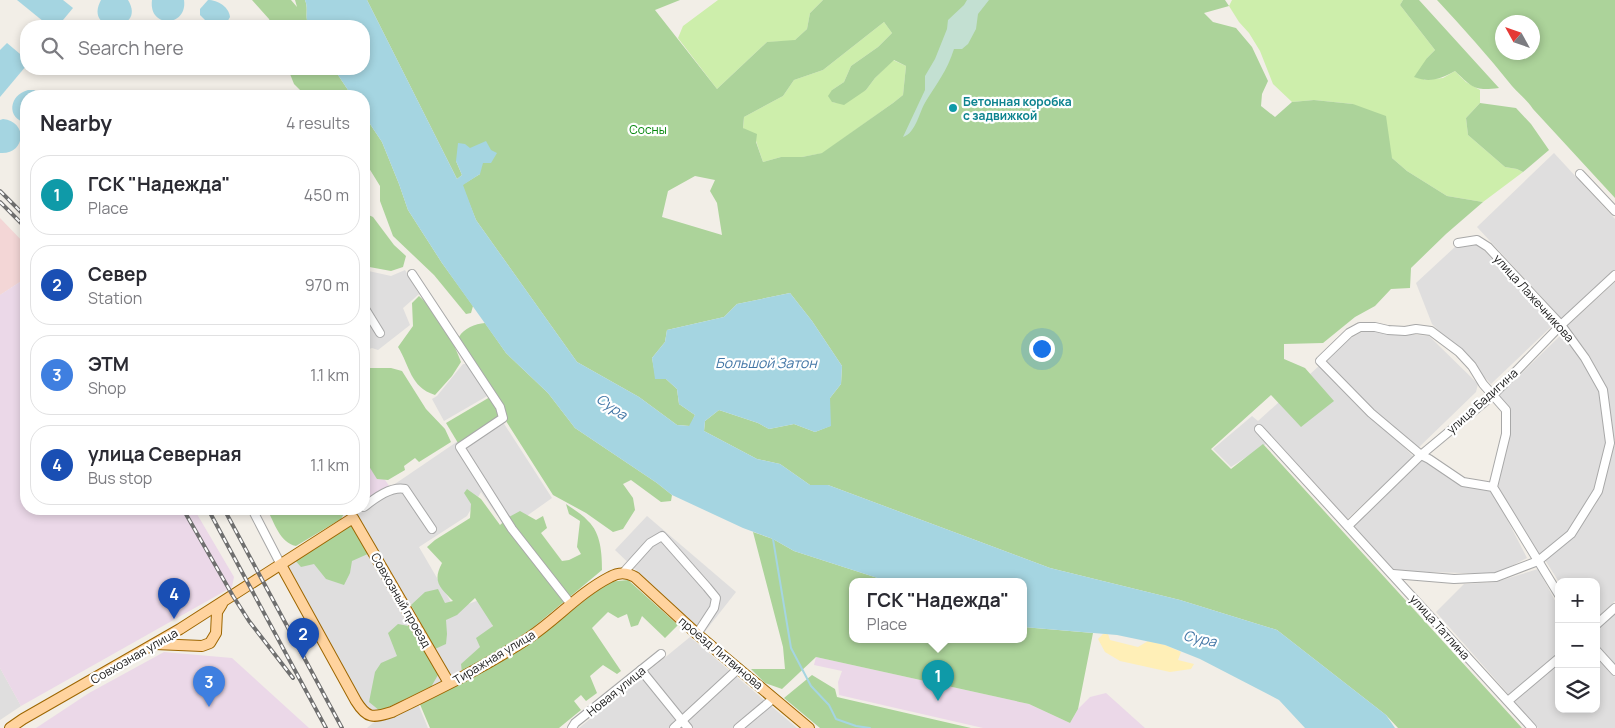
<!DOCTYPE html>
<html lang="en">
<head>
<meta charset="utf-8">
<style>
	body { margin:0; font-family:Manrope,sans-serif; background:#f2f2f3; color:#2b2b33 }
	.controls { position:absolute; right:15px; bottom:15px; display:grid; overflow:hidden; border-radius:10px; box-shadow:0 2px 8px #0003 }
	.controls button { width:45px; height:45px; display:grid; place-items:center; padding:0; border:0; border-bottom:1px solid #e1e1e2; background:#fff; color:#2b2b33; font:25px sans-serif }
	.compass { position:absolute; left:1495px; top:15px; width:45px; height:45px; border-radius:50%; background:#fff; box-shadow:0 2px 8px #0003; rotate:310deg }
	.you { position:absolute; left:1041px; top:348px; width:18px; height:18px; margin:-12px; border:4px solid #fff; border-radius:50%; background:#1a73e8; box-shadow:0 0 0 8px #1a73e833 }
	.badge { display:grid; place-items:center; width:32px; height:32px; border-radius:50%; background:#b45309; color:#fff; font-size:16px; font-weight:700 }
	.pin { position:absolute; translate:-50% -41px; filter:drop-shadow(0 1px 2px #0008) }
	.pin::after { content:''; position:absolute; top:26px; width:18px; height:15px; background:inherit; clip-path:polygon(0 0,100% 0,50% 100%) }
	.popup { position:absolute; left:849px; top:578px; width:178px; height:65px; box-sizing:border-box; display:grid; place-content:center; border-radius:10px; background:#fff; filter:drop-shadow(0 1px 4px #0005); font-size:16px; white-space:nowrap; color:#7c7c81 }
	.popup b { font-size:19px; color:#2b2b33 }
	.popup::after { content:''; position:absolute; left:50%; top:100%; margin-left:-10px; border:10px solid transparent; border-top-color:#fff }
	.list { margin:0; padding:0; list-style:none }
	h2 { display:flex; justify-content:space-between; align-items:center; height:65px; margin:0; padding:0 20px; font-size:21px }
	h2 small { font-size:16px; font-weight:400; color:#7c7c81 }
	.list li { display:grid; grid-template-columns:32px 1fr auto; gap:15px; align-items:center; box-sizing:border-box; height:80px; margin:0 10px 10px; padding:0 10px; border:1px solid #e1e1e2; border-radius:20px }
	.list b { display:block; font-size:19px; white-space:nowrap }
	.list p { margin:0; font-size:16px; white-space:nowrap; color:#7c7c81 }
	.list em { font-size:16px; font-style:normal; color:#7c7c81 }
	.icon { flex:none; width:28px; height:28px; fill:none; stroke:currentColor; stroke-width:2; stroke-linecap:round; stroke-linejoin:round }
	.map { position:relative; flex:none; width:1615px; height:728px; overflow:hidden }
	.search { position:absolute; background:#fff; box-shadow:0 2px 8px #0003; left:20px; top:20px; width:350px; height:55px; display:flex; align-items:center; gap:12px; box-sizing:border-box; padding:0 18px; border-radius:20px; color:#7c7c81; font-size:19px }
	.panel { position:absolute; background:#fff; box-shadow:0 2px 8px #0003; left:20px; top:90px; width:350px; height:425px; border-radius:20px }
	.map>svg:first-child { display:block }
</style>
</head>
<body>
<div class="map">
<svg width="1615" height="728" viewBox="0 0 1615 728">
	<rect width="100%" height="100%" fill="#f2eee7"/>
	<g fill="#dfdede">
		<path d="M1554 153 1615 219V272L1562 319 1477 227Z"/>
		<path d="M1474 241 1493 259 1554 324 1491 384 1432 324 1416 283 1456 246Z"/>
		<path d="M364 270 391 276 405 270 419 294 403 308 410 325 378 350 372 348 364 351Z"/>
		<path d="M1615 282V440H1613L1606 387 1589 355 1567 326Z"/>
		<path d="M1364 331H1376L1429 336 1478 384 1476 392 1417 449 1375 413 1326 362 1345 341Z"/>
		<path d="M1562 334 1583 360 1600 392 1606 442 1596 490 1568 531 1540 556 1498 487 1510 434V410L1497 397Z"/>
		<path d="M463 364H469L489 395 444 421 432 399 437 396Z"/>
		<path d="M1320 365 1414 457 1347 519 1274 439 1231 467 1213 449 1252 416 1258 421Z"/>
		<path d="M501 419 552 498 507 530 481 492 467 516 419 547 455 609 479 600 494 622 482 649 449 683 369 716 285 567 355 524 350 514 358 509H364V505L458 441Z"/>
		<path d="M1612 445 1615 446V601L1596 619V582H1559L1545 560 1574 535 1596 504Z"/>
		<path d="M1422 460 1460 485 1492 490 1527 558 1496 574 1395 571 1352 525Z"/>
		<path d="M647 516 736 592 703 634 615 550Z"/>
		<path d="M1538 569 1559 608V653L1509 695 1436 612 1464 584 1496 582Z"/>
		<path d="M1615 612V667L1596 647V628Z"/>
		<path d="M690 637 797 728H579Z"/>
		<path d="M1596 657 1615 677V728H1538L1514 702 1559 663V709H1596Z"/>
		<path d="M0 668 21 706 0 720Z"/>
		<path d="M418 704 428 728H367L373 723Z"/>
	</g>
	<path fill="#f3d6d6" d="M0 218 26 245V278L0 295Z"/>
	<g fill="#ebd8e8">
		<path d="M26 278V509H194L234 577 232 587 21 706 0 668V295Z"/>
		<path d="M364 451 390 487 364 502Z"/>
		<path d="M164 652 232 658 309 728H36L89 693Z"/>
		<path d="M816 657 1029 704 1070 723 1078 709 1090 697 1106 693 1145 728H983L839 695 838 682 842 671 814 665Z"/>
	</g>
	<g fill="#cdeeab">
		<path d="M718 0H823L810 13 807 29 794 41 767 42 717 89 678 38 683 26Z"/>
		<path d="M1232 0H1403L1400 5 1435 50 1427 58 1424 80 1443 78 1455 71 1466 82 1480 90V103L1466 118 1468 135 1505 167 1517 169 1523 172 1483 202 1447 196 1407 171 1392 158 1353 104 1314 100 1292 102 1273 84 1260 51 1249 33 1239 22 1229 6Z"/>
		<path d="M884 22 892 33 878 47 851 66 844 82 832 90V102L837 103 866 90 875 78 893 60 906 66 903 95 893 103 823 153 802 157H781L763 162 756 141 743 128 744 117 783 96 794 80 823 70Z"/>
	</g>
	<g fill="#acd39a" fill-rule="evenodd">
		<path d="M252 0H291L297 7 295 0H305C309 9 304 17 309 26H272L269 19Z"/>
		<path d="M367 0H680L655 10 717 89 767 42 795 40 807 29 810 13 823 0H1225L1229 6 1204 13 1213 22 1236 28 1252 47 1268 81 1262 94 1261 106 1275 117 1292 102 1314 100 1353 104 1386 116 1392 158 1407 171 1447 196 1483 202 1446 234 1411 268 1410 288 1391 289 1375 306 1355 317 1323 343 1284 344V359L1305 368 1334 401 1301 427 1271 395 1211 449 1231 469 1263 444 1522 728H1398L1386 715 1277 630 1180 600 1050 568 828 485H810L780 464 757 459 704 431 705 421 719 410 758 423 769 429 794 424 815 432 830 426V398L841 384 842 366 812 321 790 293 737 304 724 317 667 330 665 342 652 358 656 379H666L677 389 679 404 695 415 690 426 677 425 639 397 577 362 476 220 462 185 480 174 456 161 462 175 457 179ZM884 22 892 33 878 47 851 66 844 82 832 90 828 96 832 102 844 105 866 90 875 78 894 60 906 66 903 95 893 103 822 153 802 157H781L763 162 756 142 757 134 743 128 744 117 783 96 794 80 823 70ZM695 176 715 180 710 191 717 203 722 235 662 217 668 191Z"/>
		<path d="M1403 0H1419L1499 88C1474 91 1473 88 1455 71 1440 79 1430 83 1414 77L1427 58 1435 50 1400 5Z"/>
		<path d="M1437 0H1615V198L1533 109C1527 100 1519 94 1512 86 1488 56 1463 28 1437 0ZM1502 22H1532V52H1502Z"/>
		<path d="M288 69H334L352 96H306L294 84Z"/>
		<path d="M1480 103 1516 108 1531 124 1549 150 1523 172 1517 169 1505 167 1468 135 1466 118Z"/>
		<path d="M364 115 382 142 399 184 408 210 442 263 473 306 471 313 466 314 434 275 393 236 380 201V186L364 160Z"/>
		<path d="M364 213 373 217 394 245 406 256 403 267 391 271 364 266Z"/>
		<path d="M419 296C439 313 452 338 461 362L452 376 435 395C410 387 410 366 398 347L413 326 412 303Z"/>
		<path d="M485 323 506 353 548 393 575 428 657 483 672 495 671 501 661 502 631 480 623 484 633 498 635 510 623 529 613 532 586 513 553 495 506 421 502 406 473 365 459 337C464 328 475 324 485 323Z"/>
		<path d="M368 368H391L402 371 426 409 445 429 451 442 419 462 415 458 404 466 405 470 388 480 377 479C369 465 358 455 369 439L364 419V373Z"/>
		<path d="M490 397 501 416 462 443H458L446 423Z"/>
		<path d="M467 489 481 499 500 525 509 517 520 511 536 520 543 516 547 528 541 533 562 561 569 560 581 554 577 547 580 521 569 514 566 504C573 509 582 514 588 521 601 533 602 554 602 570L530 630 462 673 461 664 480 647 476 638 493 626 475 598 457 615 446 620 447 634 446 644 435 649 411 605 425 592 438 589 445 603 453 601C440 587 432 582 442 563L427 547 435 540 470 518 471 504 464 493Z"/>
		<path d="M267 509H344L345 512 341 519 296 546C280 543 274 522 267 509Z"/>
		<path d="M349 524 358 529 370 553 352 561 350 573 344 585 326 579 314 564 301 567 294 559Z"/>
		<path d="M753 532 773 539 794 551 890 582H853V640H1023V627L1093 633 1078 709 1070 723 1029 704 816 657 782 689 765 683 751 669H785L783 647Z"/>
		<path d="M628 580 678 625 665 638 642 616 638 625 631 627 627 614 618 618 608 612 592 628 621 671 617 674 603 665 590 676 597 693 586 701 581 695 574 701 581 710 559 728H430L419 702 499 661 534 641 608 582Z"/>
		<path d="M398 624 414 627 438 675 431 687 380 711 369 702 375 672 381 663 397 656 388 633Z"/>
		<path d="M812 675 835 689 837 697 971 728H820L784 698Z"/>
	</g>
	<path fill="#c3e0d2" d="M967 0H989L978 14 976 29 968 44 962 49H954C947 71 937 83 926 101 919 112 916 133 903 137L925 90V76L935 59 947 29 948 20 964 5Z"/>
	<path fill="#ffefb7" d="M1103 634H1108L1110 640 1138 647 1148 641 1165 645 1181 652 1178 660 1194 664 1191 669 1170 672 1120 661 1105 652 1098 639Z"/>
	<g fill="#a5d5e1">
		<path d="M17 0H63L73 8 58 26H49Z"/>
		<path d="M101 0H128C148 33 82 35 101 0Z"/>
		<path d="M152 0H184C188 27 148 29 152 0Z"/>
		<path d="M208 0C218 0 229 7 230 17L225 26H211L200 15V9Z"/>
		<path d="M305 0H367L457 179 462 175 456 161 458 143 465 144 470 148 486 141 491 150 497 153 491 163H483L480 174 463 185 476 220 577 362 639 397 677 425 689 426 695 415 679 404 677 389 666 379H655L652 358 665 342 667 330 724 317 737 304 790 293 812 321 842 366 841 384 830 398 831 426 815 432 794 424 769 429 758 423 719 410 705 421 704 431 757 459 780 464 810 485H828L1050 568 1180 600 1277 630 1386 715 1395 728H1305L1279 700 1200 659 1165 645 1117 635 1023 627V582H890L794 551 773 539 743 528 672 495 657 483 575 428 548 393 506 353 442 263 408 210 399 184 382 142 364 115V96H352L334 69H364V26H309C304 17 309 9 305 0Z"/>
		<path d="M7 43 26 59V66L0 97V50Z"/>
		<path d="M28 90H34L42 96H26V123C6 118 9 95 28 90Z"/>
		<path d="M3 119C29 122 25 155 0 153V120Z"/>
	</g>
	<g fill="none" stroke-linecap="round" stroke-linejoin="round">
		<path stroke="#a5d5e1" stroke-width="2" d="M773 539 791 648 811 686 829 705 836 719 856 726 870 728"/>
		<g stroke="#a8a8a8" stroke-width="10">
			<g id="minor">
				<path d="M1580 174 1615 211"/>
				<path d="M412 274 500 407 503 418 460 447 512 529 570 603"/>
				<path d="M364 307 380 333"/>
				<path d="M1259 429 1532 728"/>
				<path d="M1493 487 1463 482 1429 459 1421 455 1371 413 1320 361 1349 333 1360 327H1375L1388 330 1405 331 1416 329 1431 331 1459 352 1472 366 1483 384 1506 410V434L1493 487 1559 595"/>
				<path d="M364 507C375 498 391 486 405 489L432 529"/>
				<path d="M252 509 281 565"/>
				<path d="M1348 526 1421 455 1493 395 1561 325 1615 275"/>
				<path d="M623 573 650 543 662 536 707 587 716 598 714 608 697 634"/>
				<path d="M1393 574 1454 579 1496 577 1538 561 1571 534 1598 491 1610 443 1603 390 1585 358 1561 325 1488 247 1477 240 1458 243"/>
				<path d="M1596 625 1615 608"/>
				<path d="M1596 650 1615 671"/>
				<path d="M641 670 688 728"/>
				<path d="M1508 701 1559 658"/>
				<path d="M572 728 575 723 661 654"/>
				<path d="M674 728 739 668"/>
				<path d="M738 728 774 698"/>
			</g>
		</g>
		<g stroke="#9d6600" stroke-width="12">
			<g id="major">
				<path d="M281 565 356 701C367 719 373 718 392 712 439 689 487 666 530 637 558 618 579 593 610 577 619 572 626 572 635 577L697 634 809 728"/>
				<path d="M155 644 202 646 210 643 216 633 217 612 222 604"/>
				<path d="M10 728 23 719 180 629 353 518 449 683"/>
			</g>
		</g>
		<use href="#minor" stroke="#fff" stroke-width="8"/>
		<use href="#major" stroke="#ffd39e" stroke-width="10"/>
		<g stroke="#6f6f6f" stroke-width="4">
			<g id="rail">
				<path d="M0 191 26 217"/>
				<path d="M0 202 26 228"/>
				<path d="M183 509 233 596 249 621 293 678"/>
				<path d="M208 509 326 728"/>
				<path d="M224 509 342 728"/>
			</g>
		</g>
		<use href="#rail" stroke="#fff" stroke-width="2" stroke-dasharray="5.5" stroke-linecap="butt"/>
	</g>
	<circle fill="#0f9aa8" stroke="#fff" stroke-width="2" cx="953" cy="108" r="5"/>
	<g text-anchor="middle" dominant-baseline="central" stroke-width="4.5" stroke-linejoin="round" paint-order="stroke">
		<g font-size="12" font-weight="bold" fill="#0d838f" stroke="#fff" text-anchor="start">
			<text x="963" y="101">Бетонная коробка<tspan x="963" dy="14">с задвижкой</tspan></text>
		</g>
		<g font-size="12" fill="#06880e" stroke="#fff">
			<text x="648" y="129">Сосны</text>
		</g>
		<g font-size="12" fill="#212121" stroke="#fff">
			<text transform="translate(1534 298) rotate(48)">улица Лажечникова</text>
			<text transform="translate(1482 401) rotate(-42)">улица Бадигина</text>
			<text transform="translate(401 600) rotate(60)">Совхозный проезд</text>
			<text transform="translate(1440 627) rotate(48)">улица Татлина</text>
			<text transform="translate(721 653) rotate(40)">проезд Литвинова</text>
			<text transform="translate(134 656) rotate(-30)">Совхозная улица</text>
			<text transform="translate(494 657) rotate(-31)">Тиражная улица</text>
			<text transform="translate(616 691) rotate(-39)">Новая улица</text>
		</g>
		<g font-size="14" font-style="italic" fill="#4276a6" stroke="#fff">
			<text x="766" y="362">Большой Затон</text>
			<text transform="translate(612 406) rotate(35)">Сура</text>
			<text transform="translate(1200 638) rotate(12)">Сура</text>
		</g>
	</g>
</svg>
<div class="controls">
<button>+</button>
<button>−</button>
<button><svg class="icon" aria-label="layers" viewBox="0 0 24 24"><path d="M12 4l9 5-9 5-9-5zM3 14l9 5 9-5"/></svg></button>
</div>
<svg class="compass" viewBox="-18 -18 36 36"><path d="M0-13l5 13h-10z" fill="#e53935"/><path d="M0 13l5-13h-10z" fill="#7c7c81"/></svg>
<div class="you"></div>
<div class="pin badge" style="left:938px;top:701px;background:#0f9aa8">1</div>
<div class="popup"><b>ГСК &quot;Надежда&quot;</b>Place</div>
<div class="pin badge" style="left:303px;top:659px;background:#1a4fb4">2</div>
<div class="pin badge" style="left:209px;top:707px;background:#3f7fe0">3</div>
<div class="pin badge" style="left:174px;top:619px;background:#1a4fb4">4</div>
<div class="search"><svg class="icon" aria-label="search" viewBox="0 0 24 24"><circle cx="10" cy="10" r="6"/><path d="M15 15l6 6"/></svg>Search here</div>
<section class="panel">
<h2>Nearby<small>4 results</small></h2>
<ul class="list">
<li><span class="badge" style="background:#0f9aa8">1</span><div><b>ГСК &quot;Надежда&quot;</b><p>Place</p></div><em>450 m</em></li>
<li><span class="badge" style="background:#1a4fb4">2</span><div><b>Север</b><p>Station</p></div><em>970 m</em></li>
<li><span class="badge" style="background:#3f7fe0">3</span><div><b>ЭТМ</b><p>Shop</p></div><em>1.1 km</em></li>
<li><span class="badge" style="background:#1a4fb4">4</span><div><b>улица Северная</b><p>Bus stop</p></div><em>1.1 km</em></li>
</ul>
</section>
</div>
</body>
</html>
